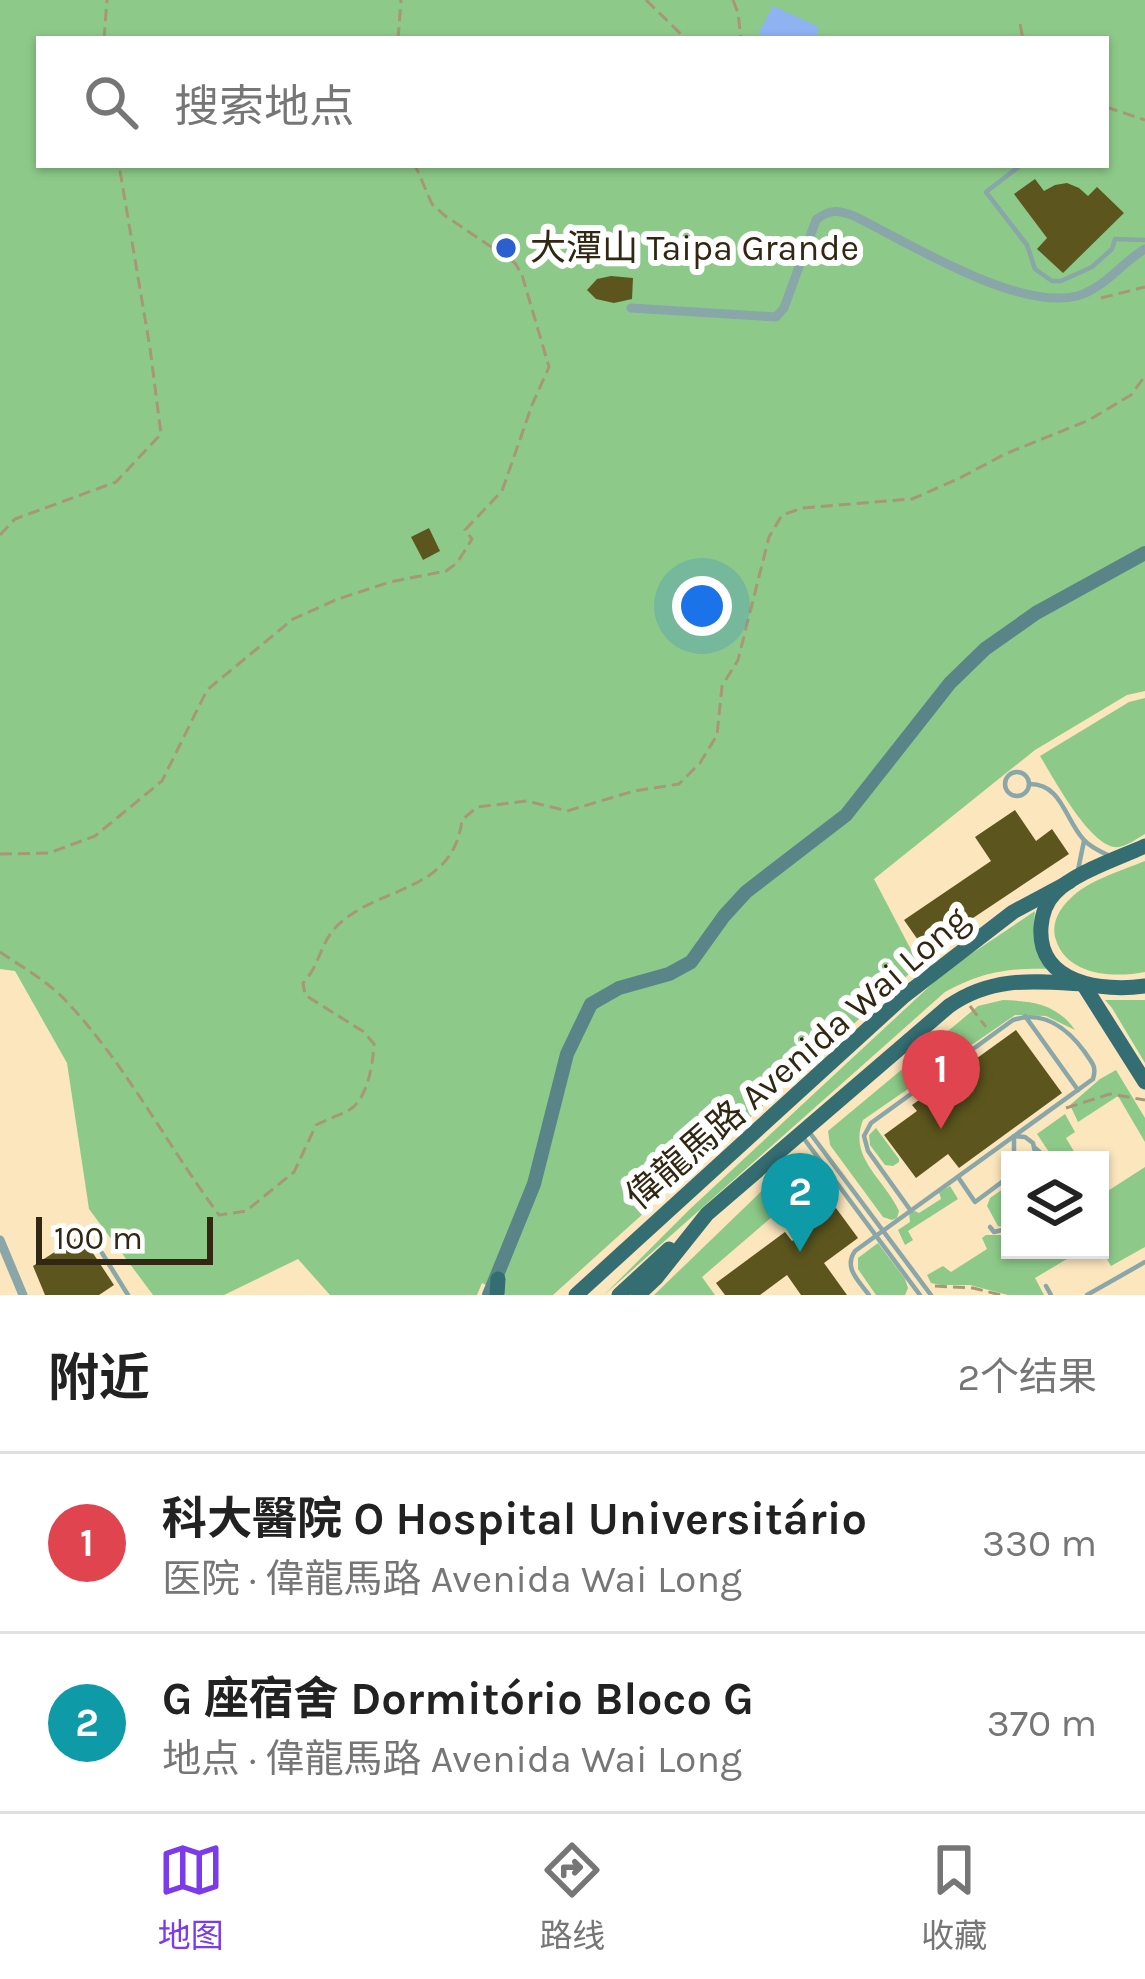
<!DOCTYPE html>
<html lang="zh">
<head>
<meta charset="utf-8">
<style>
	body { margin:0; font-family:Karla,"Noto Sans SC",sans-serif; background:#f2f2f2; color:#222 }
	.controls { position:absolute; right:36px; bottom:36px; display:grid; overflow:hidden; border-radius:0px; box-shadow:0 3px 9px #0004 }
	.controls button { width:108px; height:108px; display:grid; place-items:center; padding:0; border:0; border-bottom:3px solid #e0e0e0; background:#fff; color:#222; font:60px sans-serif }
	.scale { position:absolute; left:36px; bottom:30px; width:177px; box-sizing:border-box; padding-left:12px; border:6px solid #312713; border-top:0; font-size:33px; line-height:42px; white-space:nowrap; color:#312713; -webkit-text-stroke:9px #fff; paint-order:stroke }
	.you { position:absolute; left:702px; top:606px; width:42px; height:42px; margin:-30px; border:9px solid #fff; border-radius:50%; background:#1a73e8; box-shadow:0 0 0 18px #1a73e833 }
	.badge { display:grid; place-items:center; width:78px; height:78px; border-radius:50%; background:#7c3aed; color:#fff; font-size:39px; font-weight:700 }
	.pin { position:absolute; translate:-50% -99px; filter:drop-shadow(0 3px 6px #0008) }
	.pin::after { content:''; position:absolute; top:63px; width:42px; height:36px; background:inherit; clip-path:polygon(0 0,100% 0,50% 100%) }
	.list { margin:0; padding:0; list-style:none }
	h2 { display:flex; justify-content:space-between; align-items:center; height:156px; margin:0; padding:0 48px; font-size:51px }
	h2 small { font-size:39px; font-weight:400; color:#767676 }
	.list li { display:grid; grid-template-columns:78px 1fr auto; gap:36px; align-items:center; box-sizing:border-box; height:180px; padding:0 48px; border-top:3px solid #e0e0e0 }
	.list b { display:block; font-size:45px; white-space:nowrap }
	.list p { margin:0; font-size:39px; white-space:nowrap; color:#767676 }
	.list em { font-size:39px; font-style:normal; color:#767676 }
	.icon { flex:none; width:66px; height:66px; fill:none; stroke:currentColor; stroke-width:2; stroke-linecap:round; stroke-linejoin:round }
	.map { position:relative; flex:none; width:1145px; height:1295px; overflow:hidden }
	.search { position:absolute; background:#fff; box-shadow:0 3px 9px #0004; left:36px; right:36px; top:36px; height:132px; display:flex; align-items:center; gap:30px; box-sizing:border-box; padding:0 42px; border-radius:0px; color:#767676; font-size:45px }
	.sheet { height:516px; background:#fff }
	nav { display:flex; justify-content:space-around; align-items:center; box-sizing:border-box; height:168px; border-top:3px solid #e0e0e0; background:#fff; font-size:33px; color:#767676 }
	nav a { display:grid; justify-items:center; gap:6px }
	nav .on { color:#7c3aed }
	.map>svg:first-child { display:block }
</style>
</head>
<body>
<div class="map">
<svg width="1145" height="1295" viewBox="0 0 1145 1295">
	<rect width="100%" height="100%" fill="#fbe6be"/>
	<g fill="#8dca89" fill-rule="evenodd">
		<path d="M0 0H1145V691L1127 695 1035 750 874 879 919 965 553 1295H506L482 1283 477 1295H330L298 1259 224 1295H153L89 1209 67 1063 15 971 0 969ZM39 39H1106V165H39Z"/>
		<path d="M1145 698V834C1138 838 1127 846 1119 847 1092 851 1053 777 1040 756L1129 702Z"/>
		<path d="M1145 861V972C1115 978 1067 976 1056 940 1051 925 1058 910 1070 899 1088 880 1121 871 1145 861Z"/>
		<path d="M1035 911C1032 936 1038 949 1052 969 1007 968 984 971 945 992L604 1295 690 1209 947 970Z"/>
		<path d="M1003 1000C1033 1001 1057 1004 1075 1030L1046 1016 1015 1015 863 1120C848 1158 884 1178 899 1211L897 1218 892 1220 883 1217 830 1145 828 1131 978 1006Z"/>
		<path d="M1105 1000H1145V1063L1112 1008Z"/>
		<path d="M1116 1070 1145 1118V1142L1118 1096 1078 1122 1070 1105 1100 1079Z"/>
		<path d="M1065 1114 1075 1132 1066 1138 1079 1160H1051L1053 1158 1037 1134Z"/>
		<path d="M876 1128 899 1159V1162L893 1166 885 1165 870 1145 869 1135Z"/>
		<path d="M800 1154 807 1155 817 1168 815 1180 702 1277 715 1295H654Z"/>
		<path d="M1145 1167V1247L1111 1266 1100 1248V1196Z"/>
		<path d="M1010 1184V1199L1001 1206 1010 1220 1003 1227 998 1226 987 1206 990 1198Z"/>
		<path d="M950 1186 958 1199 908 1231 913 1240 905 1245 898 1230 910 1222 909 1213 915 1211 919 1213 941 1199 939 1192Z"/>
		<path d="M986 1235H1010V1250H1082L1035 1278 1044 1295H1008L970 1285H941L931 1283 927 1275 943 1266 951 1272 987 1249 982 1238Z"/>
		<path d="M878 1243 905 1279 908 1288 905 1295H876L858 1269V1258Z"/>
	</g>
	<path fill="#8fb2f3" d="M773 6 819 27 815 39H758L760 30Z"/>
	<g fill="#5c561e">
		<path d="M1035 179 1044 191 1055 185 1067 183 1079 188 1088 196 1097 187 1124 213 1063 273 1037 249 1047 238 1014 194Z"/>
		<path d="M611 276 633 278 632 299 614 303 596 299 587 290 597 279Z"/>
		<path d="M429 528 440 551 423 560 411 537Z"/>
		<path d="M1015 810 1036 841 1052 829 1069 854 925 950 904 920 991 861 975 837Z"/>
		<path d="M1016 1030 1062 1093 959 1168 948 1154 916 1178 884 1135 917 1111 912 1105Z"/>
		<path d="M836 1208 858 1238 824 1263 847 1295H801L787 1275 760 1295H725L716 1283 785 1232 792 1241Z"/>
		<path d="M81 1235 114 1285 99 1295H45L33 1266Z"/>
	</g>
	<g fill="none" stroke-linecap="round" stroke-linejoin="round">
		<g stroke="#a79777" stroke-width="3" stroke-dasharray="12 6" stroke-linecap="butt">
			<path d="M646 0 686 39"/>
			<path d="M733 0 738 13 741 39"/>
			<path d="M1020 24 1023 39"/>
			<path d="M104 39 107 0"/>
			<path d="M398 39 401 0"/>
			<path d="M1106 107 1145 120"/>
			<path d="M1101 298 1145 287"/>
			<path d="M0 535 15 519 116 482 161 434 150 348 119 165"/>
			<path d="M0 854 49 853 95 836 162 781 207 690 293 619 338 599 390 582 446 571 457 563 472 539 465 530 502 491 532 405 549 367 522 275 515 263 444 215 432 204 415 165"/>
			<path d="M0 952C22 967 49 982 67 1002 127 1066 167 1145 219 1215L246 1211 294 1172 316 1125C327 1119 342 1115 352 1108 368 1096 373 1063 374 1044L364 1032 305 995 303 983C319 967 321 941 337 926 378 885 453 894 462 820L477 807 527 801 567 811 634 791 679 784 700 763 717 735 722 686 738 660 769 537 782 515 803 508 912 499 958 479 1005 454 1089 420 1131 395 1145 376"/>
			<path d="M970 1006 986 1027"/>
			<path d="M1066 1108 1110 1094 1145 1100"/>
			<path d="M935 1286 973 1288 1001 1295"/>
		</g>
		<g stroke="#89a6a8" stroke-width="4.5">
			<path d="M1021 165 986 192 1027 245 1035 269 1052 281H1061L1092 267 1112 249 1115 239 1145 240"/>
			<circle cx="1017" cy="784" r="12"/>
			<path d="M1030 784C1062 784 1065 820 1084 840 1090 847 1101 852 1110 856"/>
			<path d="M1078 870 1084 841"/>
			<path d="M1025 1016 1078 1090"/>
			<path d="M810 1133 931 1295"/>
			<path d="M802 1136 920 1295"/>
			<path d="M1035 1148 1048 1159"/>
			<path d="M1014 1160V1136L1025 1137 1033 1143 1035 1152 1032 1160"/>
			<path d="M958 1177 975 1202 1010 1176"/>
			<path d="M990 1227 994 1232 1010 1228"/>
			<path d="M102 1253 128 1295"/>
			<path d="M1046 1286 1051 1295"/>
			<path d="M869 1295C859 1281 843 1268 855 1251L1093 1079C1097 1066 1092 1063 1084 1051 1067 1028 1043 1010 1013 1020L871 1123 864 1136 868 1151 911 1211"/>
			<path d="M1087 1295 1145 1262"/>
		</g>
		<g stroke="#89a6a8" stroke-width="9">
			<path d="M631 308 776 317 784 308 816 220C829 209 838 210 854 216 909 243 1017 311 1077 296 1105 288 1121 263 1145 249"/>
			<path d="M0 1240 23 1295"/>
		</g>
		<path stroke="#598589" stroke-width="14" d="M489 1295 534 1184 567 1054 591 1004 619 988 669 974 691 962 724 916 746 892 846 815 950 683 985 649 1036 613 1145 553"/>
		<g stroke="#346e73" stroke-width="15">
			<path d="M1145 846C1119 858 1073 873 1055 893 1046 902 1042 915 1041 927 1037 984 1103 992 1145 986"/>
			<path d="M1083 984 1145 1082"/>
			<path d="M497 1295 498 1279"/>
			<path d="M576 1295 904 996 1013 912 1069 882"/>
			<path d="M619 1295 669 1249"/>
			<path d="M638 1295 656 1278 707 1214 949 1006C992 976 1034 981 1083 984"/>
		</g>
	</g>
	<circle fill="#2c60cf" stroke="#fff" stroke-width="4.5" cx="506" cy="248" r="12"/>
	<g text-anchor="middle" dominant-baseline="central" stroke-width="12" stroke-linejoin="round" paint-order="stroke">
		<g font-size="36" fill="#312713" stroke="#fff" text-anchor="start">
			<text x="530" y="248">大潭山 Taipa Grande</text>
		</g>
		<g font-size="36" fill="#312713" stroke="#fff">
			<text transform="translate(797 1058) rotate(-41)">偉龍馬路 Avenida Wai Long</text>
		</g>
	</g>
</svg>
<div class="controls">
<button><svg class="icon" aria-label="layers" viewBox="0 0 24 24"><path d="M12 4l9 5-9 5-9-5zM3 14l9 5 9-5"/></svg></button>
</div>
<div class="scale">100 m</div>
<div class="you"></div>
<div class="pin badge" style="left:941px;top:1129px;background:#e0444e">1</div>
<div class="pin badge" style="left:800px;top:1252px;background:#0f9aa8">2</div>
<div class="search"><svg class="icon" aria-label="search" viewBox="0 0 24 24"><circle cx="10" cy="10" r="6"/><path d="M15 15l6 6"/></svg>搜索地点</div>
</div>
<section class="sheet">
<h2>附近<small>2个结果</small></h2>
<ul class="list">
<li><span class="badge" style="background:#e0444e">1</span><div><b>科大醫院 O Hospital Universitário</b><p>医院 · 偉龍馬路 Avenida Wai Long</p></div><em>330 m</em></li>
<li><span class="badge" style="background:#0f9aa8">2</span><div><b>G 座宿舍 Dormitório Bloco G</b><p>地点 · 偉龍馬路 Avenida Wai Long</p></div><em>370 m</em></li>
</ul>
</section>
<nav>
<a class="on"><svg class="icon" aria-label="map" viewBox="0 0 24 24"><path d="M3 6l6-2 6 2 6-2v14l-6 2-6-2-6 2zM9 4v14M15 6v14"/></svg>地图</a>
<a><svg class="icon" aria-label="directions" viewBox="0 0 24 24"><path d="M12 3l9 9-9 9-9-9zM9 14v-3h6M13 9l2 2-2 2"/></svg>路线</a>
<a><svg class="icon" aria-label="saved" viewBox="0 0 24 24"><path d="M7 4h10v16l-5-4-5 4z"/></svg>收藏</a>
</nav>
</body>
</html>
